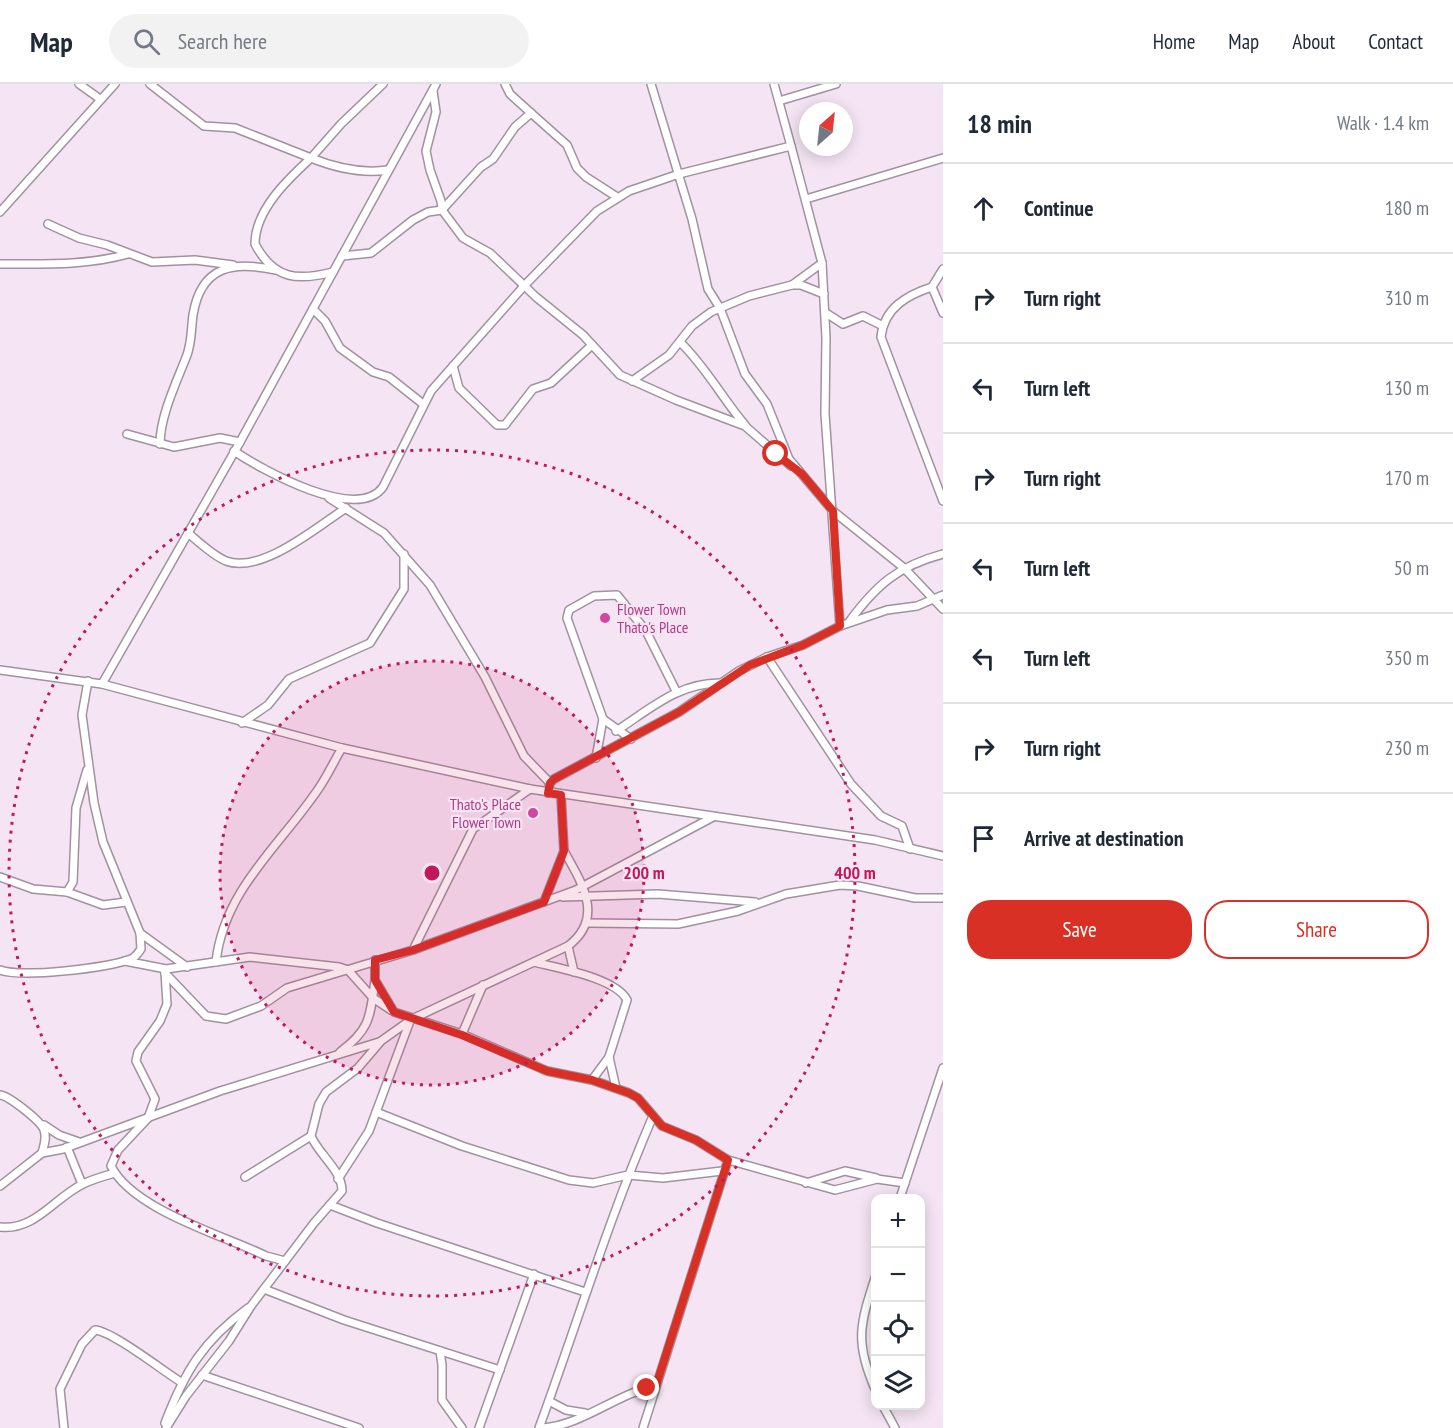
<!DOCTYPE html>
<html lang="en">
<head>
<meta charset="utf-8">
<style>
	body { margin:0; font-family:"PT Sans Narrow",sans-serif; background:#f2f2f3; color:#1f2937 }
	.controls { position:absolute; right:18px; bottom:18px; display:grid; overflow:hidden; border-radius:12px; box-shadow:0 3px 15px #0003 }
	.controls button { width:54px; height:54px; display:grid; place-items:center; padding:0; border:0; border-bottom:2px solid #e0e1e3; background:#fff; color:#1f2937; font:30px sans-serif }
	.compass { position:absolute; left:799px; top:18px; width:54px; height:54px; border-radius:50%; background:#fff; box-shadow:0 3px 15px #0003; rotate:27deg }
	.stop { position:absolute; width:18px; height:18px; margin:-14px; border:4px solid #d93025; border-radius:50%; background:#fff }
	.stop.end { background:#d93025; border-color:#fff; box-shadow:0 2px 6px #0008 }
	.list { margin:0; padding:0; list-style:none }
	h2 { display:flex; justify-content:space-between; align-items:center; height:78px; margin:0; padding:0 24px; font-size:26px }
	h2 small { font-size:20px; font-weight:400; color:#747a83 }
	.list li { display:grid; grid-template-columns:39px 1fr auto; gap:18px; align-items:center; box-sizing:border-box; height:90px; padding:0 24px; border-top:2px solid #e0e1e3 }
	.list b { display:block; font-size:22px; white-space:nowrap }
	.list em { font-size:20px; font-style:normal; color:#747a83 }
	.actions { display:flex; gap:12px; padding:18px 24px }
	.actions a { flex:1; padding:14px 0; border:2px solid #d93025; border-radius:24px; text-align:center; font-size:21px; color:#d93025 }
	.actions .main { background:#d93025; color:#fff }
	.icon { flex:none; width:33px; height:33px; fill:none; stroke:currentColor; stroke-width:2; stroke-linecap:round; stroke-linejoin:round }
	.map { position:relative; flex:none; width:943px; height:1344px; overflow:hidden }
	header { display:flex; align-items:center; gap:36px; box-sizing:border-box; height:84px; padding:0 30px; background:#fff; border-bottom:2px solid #e0e1e3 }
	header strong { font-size:28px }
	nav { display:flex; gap:33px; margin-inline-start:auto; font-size:21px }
	.search { width:420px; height:54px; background:#f2f2f3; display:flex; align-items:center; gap:15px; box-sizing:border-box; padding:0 21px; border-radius:33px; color:#747a83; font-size:22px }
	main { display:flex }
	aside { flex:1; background:#fff }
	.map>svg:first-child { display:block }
</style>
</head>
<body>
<header>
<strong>Map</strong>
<div class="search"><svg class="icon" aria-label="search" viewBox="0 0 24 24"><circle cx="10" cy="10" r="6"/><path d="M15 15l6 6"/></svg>Search here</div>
<nav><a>Home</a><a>Map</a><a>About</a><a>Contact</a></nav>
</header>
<main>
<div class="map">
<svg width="943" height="1344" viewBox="0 0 943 1344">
	<rect width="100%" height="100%" fill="#f5e5f4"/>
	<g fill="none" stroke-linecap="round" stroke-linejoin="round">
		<g stroke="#a0929f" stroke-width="10">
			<g id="minor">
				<path d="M79 0 100 15"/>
				<path d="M150 0 204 42 235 44 311 74C288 95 255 126 255 160 274 196 298 197 333 188"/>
				<path d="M383 0 341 40 311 74C336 84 361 90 388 86"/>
				<path d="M505 0 510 10 531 29"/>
				<path d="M651 0 692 135 708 205 720 224 745 290 767 320 789 375 833 427 904 484 943 525"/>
				<path d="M774 0 791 62"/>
				<path d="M433 7 436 28 426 67 430 86 441 117 442 126 463 154 490 169 536 213 583 251 620 291 676 316 745 342 791 382"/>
				<path d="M779 17 836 0"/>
				<path d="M806 115 943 74"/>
				<path d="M0 128 115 0"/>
				<path d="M48 140 79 154 107 161 152 178 195 176 233 181"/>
				<path d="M342 172 371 169 413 136 428 128 442 126 481 83 493 75 515 43 531 29 567 61 577 84 586 93 617 113"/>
				<path d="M0 180C44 180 85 182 128 170"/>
				<path d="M943 185 932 203C907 211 884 224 881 253L943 417"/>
				<path d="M792 201H801L824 210"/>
				<path d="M932 203 943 229"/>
				<path d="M313 225 325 237 340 264 373 288 389 293 423 320"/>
				<path d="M826 229 843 240 863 232 883 242"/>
				<path d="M680 258C706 283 722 314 745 341"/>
				<path d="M453 282 459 304 497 341H505L533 305 551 299 592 261"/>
				<path d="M632 297 669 271 692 242 711 228 749 212 792 201 822 179"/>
				<path d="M127 350 174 363 220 354 240 358"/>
				<path d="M160 360C160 332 177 297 187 271 192 257 191 245 193 231 201 181 234 177 276 186"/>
				<path d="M234 367C262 386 357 439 383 403L431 307 524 202 597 127 629 107 679 90 791 62 822 179 826 254 825 330 840 542"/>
				<path d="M329 414 384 449 430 501 485 593 524 672 550 699"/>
				<path d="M188 449C200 459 212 471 226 477 262 490 317 443 346 424"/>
				<path d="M849 538C876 501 898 482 943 470"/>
				<path d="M767 573 851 700 881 732 902 742 910 765"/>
				<path d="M0 586 102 600 342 664 530 705 875 756 943 772"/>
				<path d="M102 600 240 358 436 0"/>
				<path d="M603 635 631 655"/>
				<path d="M242 639 268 621 289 595 370 559 404 505V470"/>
				<path d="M616 647C650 625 678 599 720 599"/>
				<path d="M596 674 603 635 567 534 569 526 594 512 617 511 646 547 676 607"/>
				<path d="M548 709 550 699 554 695 679 628 739 587 767 573 803 561 840 542 887 526 917 522 943 511"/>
				<path d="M0 793 33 805 67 808 103 821 126 818"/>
				<path d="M67 808 73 798 76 724 87 686"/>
				<path d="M563 813 658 810 755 818"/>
				<path d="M544 818 564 767 561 711"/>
				<path d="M586 839 678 840 738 827 786 810 840 801 858 802 915 814H943"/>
				<path d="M140 849 187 883"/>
				<path d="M568 862 574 888"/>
				<path d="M413 866 473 745 530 705"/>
				<path d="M375 876V896L394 928 462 950 547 987 592 996 629 1009 638 1014 662 1042 696 1056 728 1076"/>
				<path d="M125 877 166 885 250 873 339 883 348 886 373 914 391 926"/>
				<path d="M216 878C224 805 281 761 319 704 328 691 334 677 342 664"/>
				<path d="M534 878C558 884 616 894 627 916L609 973 592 996"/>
				<path d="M0 886C23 894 107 884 131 875 136 873 138 869 141 865L140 849 103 758 94 719 82 631 88 597"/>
				<path d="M165 888 167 920 160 937 138 968 136 977 155 1015 148 1034 118 1066 111 1082C133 1126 223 1151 266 1172L285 1177"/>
				<path d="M165 889 206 932 226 935 261 922 287 904 413 866 576 806 713 733"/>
				<path d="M462 950 483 901"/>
				<path d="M340 968C371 945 370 932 375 896"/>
				<path d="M609 973 616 1004"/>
				<path d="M0 1011C9 1012 41 1037 44 1046 47 1054 44 1061 42 1069"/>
				<path d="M376 1028 462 1062 569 1096 593 1099 628 1091 663 1094 722 1087"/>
				<path d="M44 1041 59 1051 79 1058"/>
				<path d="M67 1063 82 1100"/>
				<path d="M245 1093 311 1052"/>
				<path d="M338 1095 369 1047 410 937"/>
				<path d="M806 1099 845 1087 876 1094"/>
				<path d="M0 1102 42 1069 63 1065 220 1007 379 958"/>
				<path d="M900 1114 943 984"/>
				<path d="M330 1121 377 1139 585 1208"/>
				<path d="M0 1143C35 1147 54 1114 83 1100 93 1095 104 1092 115 1089"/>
				<path d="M876 1191C860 1240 854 1258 876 1307"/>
				<path d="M264 1205 344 1236 500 1286"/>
				<path d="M440 1267 442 1281V1316L462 1344"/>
				<path d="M202 1291 359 1344"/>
				<path d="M549 1317 566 1326 585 1329"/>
				<path d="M883 1322 895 1344"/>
				<path d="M165 1339C185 1287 203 1257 248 1224"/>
				<path d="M64 1344 60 1305 82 1260 95 1246C112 1247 163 1287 181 1298"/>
				<path d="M166 1344 186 1312 229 1257 251 1222 314 1139 342 1107C342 1086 319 1071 311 1052L319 1020 326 1008 358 984 381 957 412 935 568 862C605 834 582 799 564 767"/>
				<path d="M479 1344 534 1190"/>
				<path d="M539 1344C577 1240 609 1134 653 1032"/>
				<path d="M543 1344C583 1341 616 1310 655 1302"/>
				<path d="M643 1344 728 1076 835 1106 877 1095 905 1099"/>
			</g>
		</g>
		<use href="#minor" stroke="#fff" stroke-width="7"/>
	</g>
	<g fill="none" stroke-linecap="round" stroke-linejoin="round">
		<path stroke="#d93025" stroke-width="8" d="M647 1304 656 1302 728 1076 696 1056 662 1042 638 1014 629 1009 592 996 547 987 462 951 394 928 375 896V876L413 866 544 818 564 767 561 711 548 709 550 699 554 695 679 628 750 581 803 561 840 542 833 427 802 390 776 370"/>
	</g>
	<circle cx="432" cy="789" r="212" fill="#c2185b" fill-opacity=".12"/>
	<g fill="none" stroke="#c2185b" stroke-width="3" stroke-dasharray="3 6">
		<circle cx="432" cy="789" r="212"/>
		<circle cx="432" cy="789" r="423"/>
	</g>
	<g fill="#d1479c" stroke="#f5e5f4" stroke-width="2">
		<circle cx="605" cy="534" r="6"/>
		<circle cx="533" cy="729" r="6"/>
	</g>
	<g text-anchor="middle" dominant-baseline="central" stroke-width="4.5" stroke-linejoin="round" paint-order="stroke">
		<g font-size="16" fill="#b23c85" stroke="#f5e5f4" text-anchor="start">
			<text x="617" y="525">Flower Town<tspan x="617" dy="18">Thato's Place</tspan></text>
			<text x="521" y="720" text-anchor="end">Thato's Place<tspan x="521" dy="18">Flower Town</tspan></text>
		</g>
	</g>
	<circle cx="432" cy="789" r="9" fill="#c2185b" stroke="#f5e5f4" stroke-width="3"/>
	<g font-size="18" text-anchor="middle" font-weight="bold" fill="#c2185b" stroke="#f5e5f4" stroke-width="4.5" stroke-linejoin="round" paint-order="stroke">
		<text x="644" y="795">200 m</text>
		<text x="855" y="795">400 m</text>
	</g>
</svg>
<div class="controls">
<button>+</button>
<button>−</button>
<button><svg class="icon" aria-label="locate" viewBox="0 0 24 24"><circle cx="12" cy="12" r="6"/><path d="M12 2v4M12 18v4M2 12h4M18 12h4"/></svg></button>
<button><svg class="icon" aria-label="layers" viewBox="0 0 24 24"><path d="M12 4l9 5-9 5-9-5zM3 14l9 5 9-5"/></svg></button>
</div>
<svg class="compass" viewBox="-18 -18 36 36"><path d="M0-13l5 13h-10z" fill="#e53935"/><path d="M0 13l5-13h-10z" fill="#747a83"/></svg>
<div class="stop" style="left:776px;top:370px"></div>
<div class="stop end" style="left:647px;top:1304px"></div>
</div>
<aside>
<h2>18 min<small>Walk · 1.4 km</small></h2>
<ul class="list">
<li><svg class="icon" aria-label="ahead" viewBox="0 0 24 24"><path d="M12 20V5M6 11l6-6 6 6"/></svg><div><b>Continue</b></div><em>180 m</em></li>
<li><svg class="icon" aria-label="right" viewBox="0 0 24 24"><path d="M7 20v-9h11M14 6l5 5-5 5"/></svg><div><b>Turn right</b></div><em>310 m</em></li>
<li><svg class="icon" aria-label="left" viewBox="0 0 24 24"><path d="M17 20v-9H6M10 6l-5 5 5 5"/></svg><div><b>Turn left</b></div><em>130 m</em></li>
<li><svg class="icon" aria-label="right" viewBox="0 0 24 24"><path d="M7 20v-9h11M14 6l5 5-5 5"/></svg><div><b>Turn right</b></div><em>170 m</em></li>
<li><svg class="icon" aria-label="left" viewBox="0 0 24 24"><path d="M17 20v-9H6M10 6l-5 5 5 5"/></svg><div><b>Turn left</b></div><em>50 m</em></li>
<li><svg class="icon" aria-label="left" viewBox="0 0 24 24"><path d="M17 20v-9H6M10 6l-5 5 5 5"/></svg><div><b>Turn left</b></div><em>350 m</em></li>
<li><svg class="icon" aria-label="right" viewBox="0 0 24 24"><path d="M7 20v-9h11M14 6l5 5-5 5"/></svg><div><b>Turn right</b></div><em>230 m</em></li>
<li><svg class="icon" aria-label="arrive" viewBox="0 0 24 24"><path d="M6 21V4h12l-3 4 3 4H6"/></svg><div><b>Arrive at destination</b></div></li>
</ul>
<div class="actions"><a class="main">Save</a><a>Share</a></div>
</aside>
</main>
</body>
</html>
